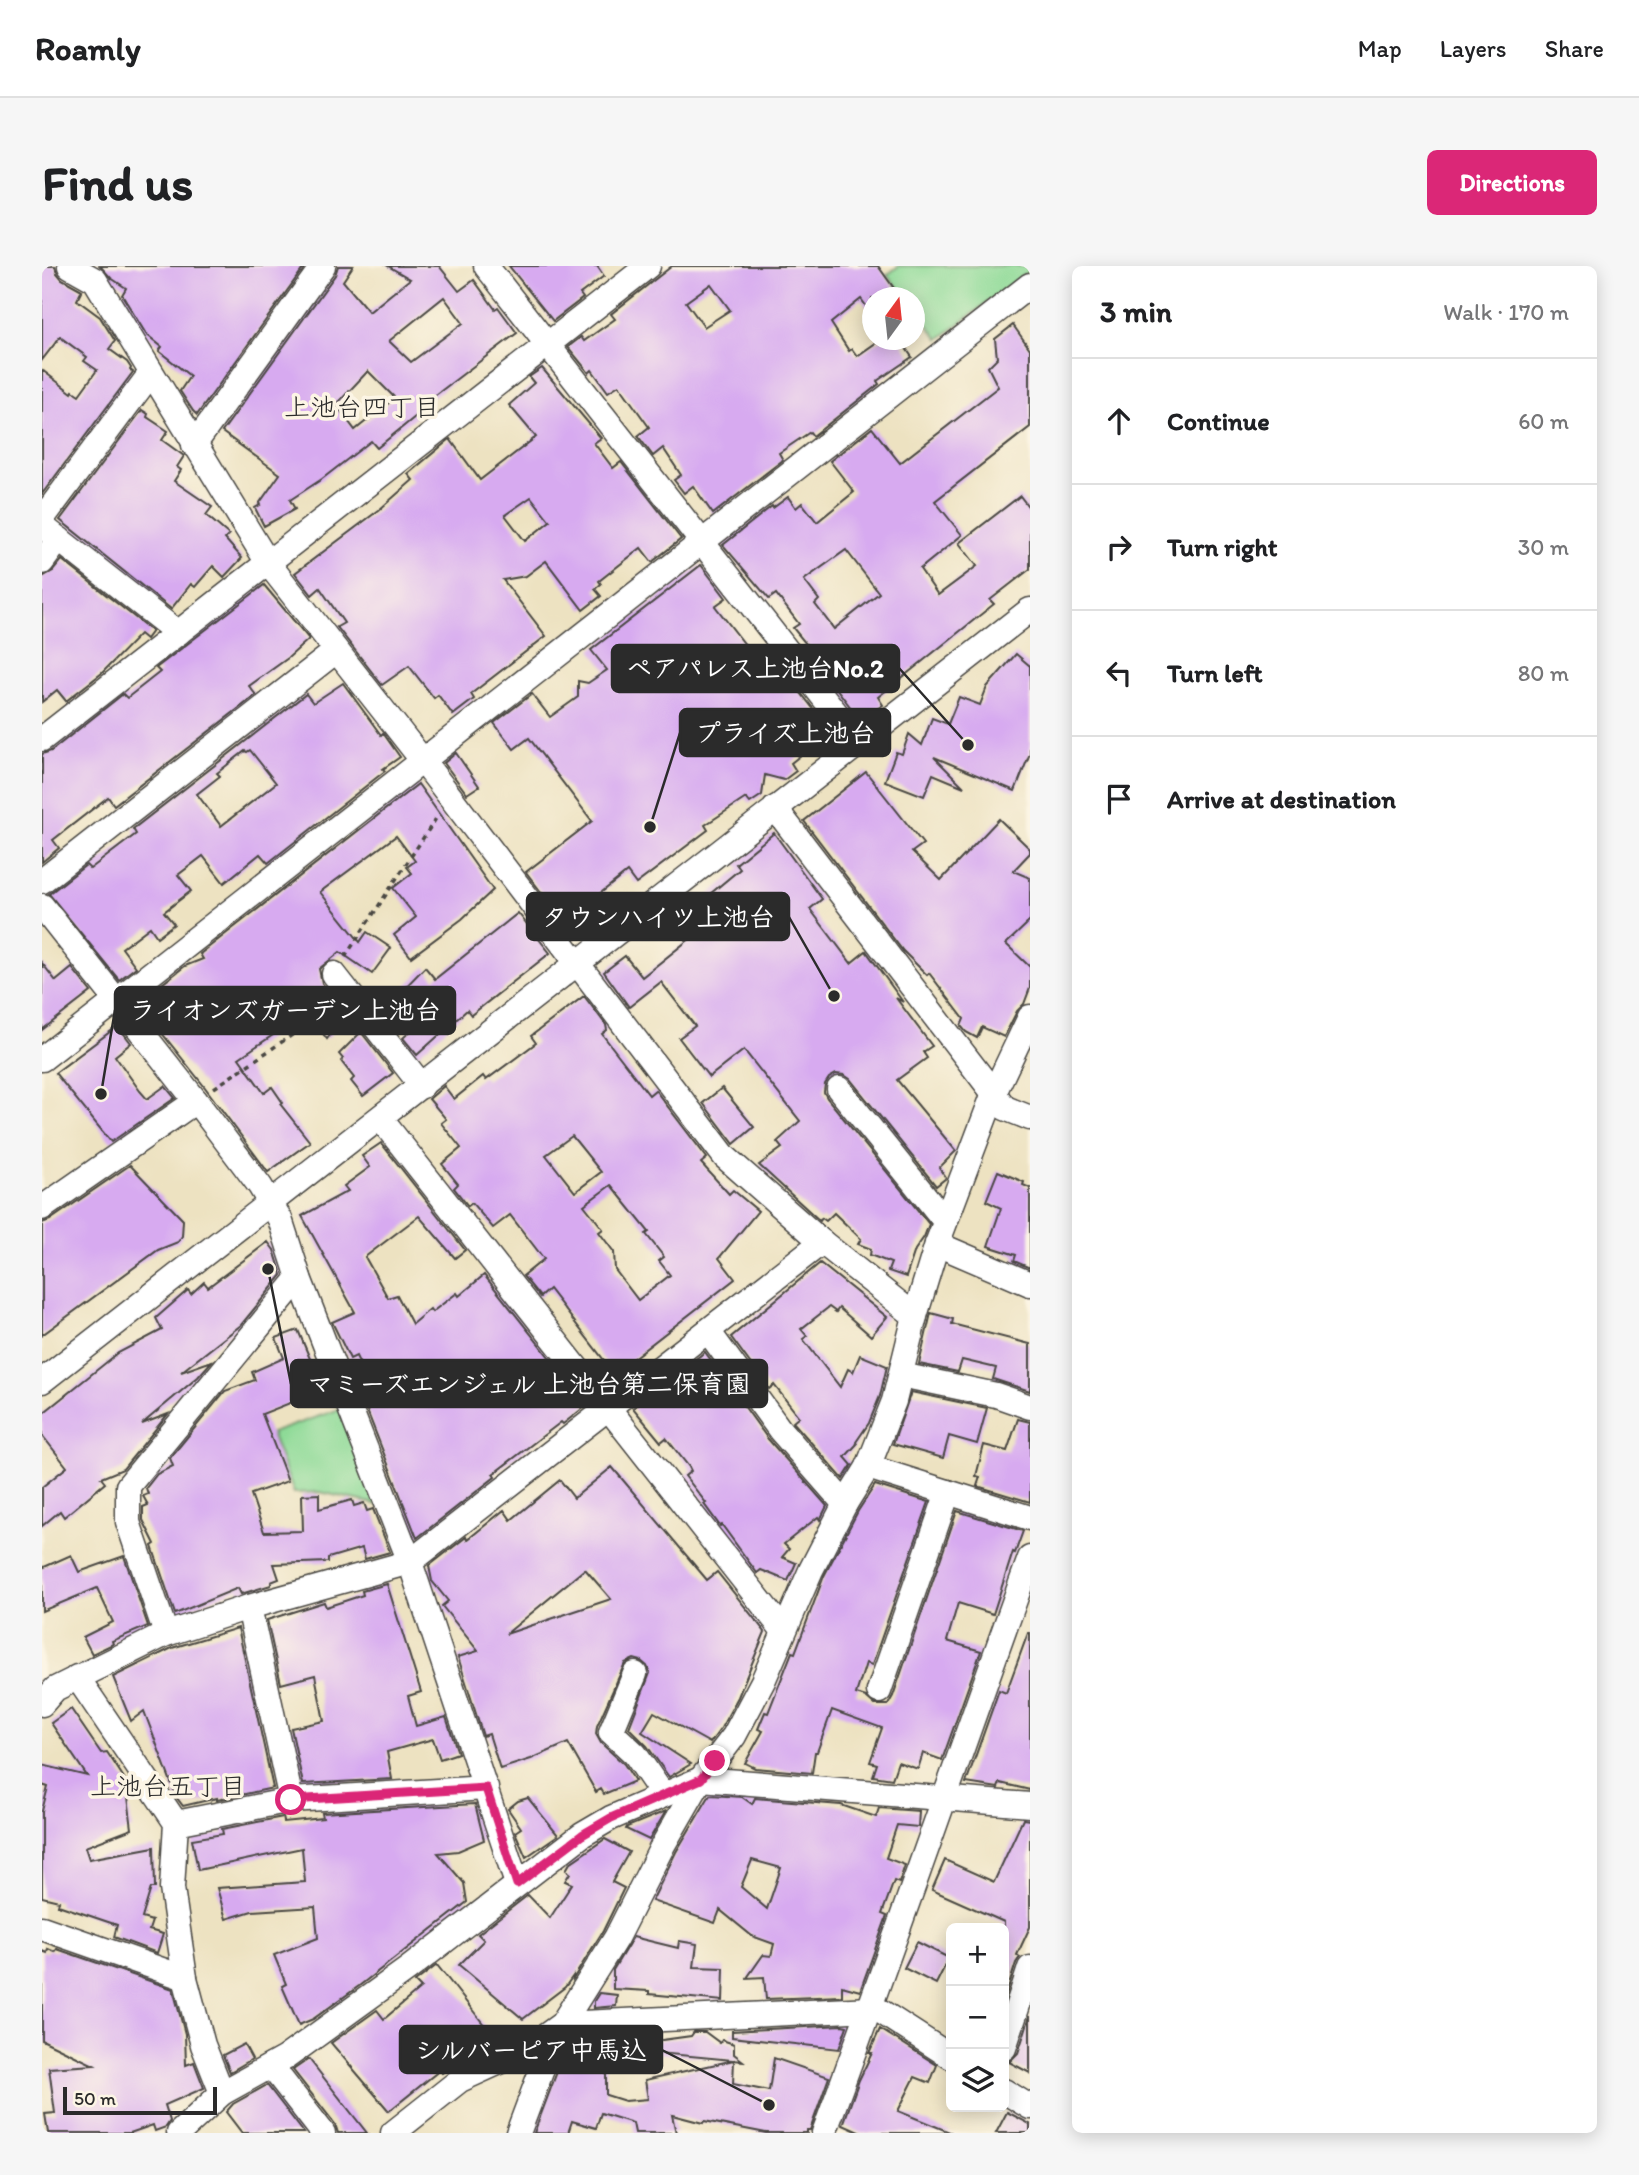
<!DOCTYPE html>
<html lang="en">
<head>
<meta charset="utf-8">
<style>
	body { margin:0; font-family:Itim,"Klee One",sans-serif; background:#f6f6f6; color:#202124 }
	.controls { position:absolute; right:21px; bottom:21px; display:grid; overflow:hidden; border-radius:10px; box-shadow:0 4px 18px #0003 }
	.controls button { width:63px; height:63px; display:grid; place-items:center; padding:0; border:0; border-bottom:2px solid #e0e0e0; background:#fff; color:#202124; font:35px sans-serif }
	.compass { position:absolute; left:820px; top:21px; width:63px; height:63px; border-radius:50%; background:#fff; box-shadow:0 4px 18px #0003; rotate:15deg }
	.scale { position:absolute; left:21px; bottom:18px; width:154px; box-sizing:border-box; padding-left:7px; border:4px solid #2b2b2b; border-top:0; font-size:19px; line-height:24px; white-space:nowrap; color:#2b2b2b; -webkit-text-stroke:5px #fcf5e5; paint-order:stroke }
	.stop { position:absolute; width:21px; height:21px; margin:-16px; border:5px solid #db2777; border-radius:50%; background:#fff }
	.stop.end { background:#db2777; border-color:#fff; box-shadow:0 2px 7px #0008 }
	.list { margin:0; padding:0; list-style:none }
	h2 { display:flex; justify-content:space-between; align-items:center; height:91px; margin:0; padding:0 28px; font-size:30px }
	h2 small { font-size:23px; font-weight:400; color:#757577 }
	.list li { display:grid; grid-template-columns:46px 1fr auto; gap:21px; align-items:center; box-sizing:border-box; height:126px; padding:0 28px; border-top:2px solid #e0e0e0 }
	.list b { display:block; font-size:26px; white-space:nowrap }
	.list em { font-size:23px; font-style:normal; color:#757577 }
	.icon { flex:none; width:38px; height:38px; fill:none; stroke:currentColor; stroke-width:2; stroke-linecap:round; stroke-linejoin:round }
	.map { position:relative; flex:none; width:988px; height:1867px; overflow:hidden; border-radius:10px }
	header { display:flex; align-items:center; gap:42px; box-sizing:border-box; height:98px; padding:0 35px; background:#fff; border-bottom:2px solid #e0e0e0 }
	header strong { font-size:33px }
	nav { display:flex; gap:38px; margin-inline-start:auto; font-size:24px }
	.intro { display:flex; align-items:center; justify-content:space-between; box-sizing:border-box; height:168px; padding:0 42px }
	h1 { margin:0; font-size:49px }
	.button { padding:18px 32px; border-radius:10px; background:#db2777; color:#fff; font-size:24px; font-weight:700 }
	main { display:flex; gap:42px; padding:0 42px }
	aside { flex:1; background:#fff; border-radius:10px; box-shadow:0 4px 18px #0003 }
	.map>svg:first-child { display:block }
</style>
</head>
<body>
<header>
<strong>Roamly</strong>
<nav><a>Map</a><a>Layers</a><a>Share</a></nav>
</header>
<div class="intro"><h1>Find us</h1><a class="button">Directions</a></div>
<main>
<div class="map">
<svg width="988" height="1867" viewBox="0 0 988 1867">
	<rect width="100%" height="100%" fill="#fcf5e5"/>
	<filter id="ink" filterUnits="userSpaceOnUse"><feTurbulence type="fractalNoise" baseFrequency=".0143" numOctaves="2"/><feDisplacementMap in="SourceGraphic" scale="14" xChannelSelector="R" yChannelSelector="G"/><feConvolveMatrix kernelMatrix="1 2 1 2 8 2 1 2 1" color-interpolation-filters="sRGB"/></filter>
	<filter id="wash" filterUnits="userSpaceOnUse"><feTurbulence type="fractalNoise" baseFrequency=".00686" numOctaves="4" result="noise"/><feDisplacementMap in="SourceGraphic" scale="28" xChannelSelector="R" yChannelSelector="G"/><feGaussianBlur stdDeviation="1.57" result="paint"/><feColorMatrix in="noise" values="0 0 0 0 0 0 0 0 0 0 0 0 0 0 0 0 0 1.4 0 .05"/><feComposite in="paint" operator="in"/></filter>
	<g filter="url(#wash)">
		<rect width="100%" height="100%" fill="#ede2c1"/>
		<g fill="#8eda97" stroke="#5c8261" stroke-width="2">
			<path d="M857 0H988V4L897 73 873 43 872 32 863 31 845 9Z"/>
			<path d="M298 1143 338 1239 278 1226 252 1227 229 1167Z"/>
		</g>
		<g id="blocks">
			<g fill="#d7aaf0" fill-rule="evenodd">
				<path d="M0 0H13L15 7 20 13 40 24 35 34 58 51 73 75 67 83 85 96 89 102 88 104 91 106 0 228V104L30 127 31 125 37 129 55 104 42 95 45 91 18 71 0 94Z"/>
				<path d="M58 0H263L155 149 151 145 138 125 148 110 117 85 120 81 104 68 80 29 84 22 69 12Z"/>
				<path d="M296 0H311L301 15 327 46 368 13 346 0H397L417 25 432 14 453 43 456 41 475 67 387 134 390 137 335 182 329 175 280 213 248 234 253 243 222 260 213 242 218 239 217 238 238 208 180 166 293 9ZM402 31 421 57 369 96 347 75ZM326 105 353 132 313 164 294 139Z"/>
				<path d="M467 0H555L562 10 538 28 541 32 511 55Z"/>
				<path d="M630 0H836L859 32H830V48L819 33 789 57 807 85 810 83 815 90 838 74H858L870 91 835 115 837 118 771 170 768 166 737 187 741 194 671 248 651 220 642 227 632 214 639 209 621 182 611 190 596 170 607 161 577 119 566 126 550 104 547 107 526 81 539 71 542 75 573 53 569 48ZM669 18 688 44 662 61 644 36Z"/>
				<path d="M971 59 988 83V161L893 235 920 269 878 303 896 329 935 300 917 277 978 230 988 243V303L948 334 952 338 836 431 841 439 818 454 771 391 773 389 751 362 757 358 734 328 727 333 681 279 730 240 731 242 746 231 754 242 760 237 775 256 812 226 788 195 830 162 858 197 956 121 946 101 955 92 953 73ZM804 284 837 327 792 363 773 338 777 334 762 314Z"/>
				<path d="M500 102 559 172 552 177 571 202 579 196 639 273 610 296 599 282 557 315 559 318 553 323 559 330 541 344 504 295 484 310 461 314 504 370 429 428 432 433 411 449 396 429 392 432 367 400 340 419 295 361 302 357 278 322 270 329 253 307 337 244 371 214 366 208 408 173 438 214 494 171 467 139 492 117 487 111ZM489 231 508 255 483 275 463 249Z"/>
				<path d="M100 144 106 148 105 151 126 165 120 174 142 190 135 201 139 204 132 215 170 241 164 249 187 269 183 273 200 292 182 311 171 300 153 321 149 318 129 343 18 254Z"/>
				<path d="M20 294 110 365 104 373 98 368 60 407 24 435 15 424 0 436V311L11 305Z"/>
				<path d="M659 299 684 332 673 340 722 403 733 394 795 473 785 481 779 473 749 497 754 505 742 514 723 509 720 529 708 537 704 532 663 559 666 564 594 618 585 606 550 634 562 650 534 672 484 606 550 555 487 472 472 483 452 457 490 428 508 451 536 431V415L546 417 565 404 549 384Z"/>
				<path d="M222 319 267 373 246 392 207 420 214 429 72 539 66 531 11 574 17 582 0 596V488L9 485 81 428 85 432 118 406 114 402Z"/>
				<path d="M974 388 988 400V487L973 525 892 491 922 521 891 508 882 530 843 515 854 486 860 488 867 468 880 479 890 452 906 458 917 431 938 439 945 421Z"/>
				<path d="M301 417 339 469 341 467 358 491 341 503 343 505 226 597 218 588 182 617 161 590 136 609 149 625 122 646 132 658 115 671 108 661 80 682 94 701 77 714 7 628 44 599 48 603 94 568 91 563 264 428 271 437ZM208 484 234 517 179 560 155 528 178 510 175 507 203 485 205 486Z"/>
				<path d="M414 487 437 520 425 528 402 497Z"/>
				<path d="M824 506 881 578 870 586 899 614 957 553 988 583V587L971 605 988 612V655L964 678 988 701V722L982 738 975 745 962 771 940 761 935 772 924 766 919 760 922 753 887 707 885 709 861 685 762 555Z"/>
				<path d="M376 518 451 624 420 653 369 691 352 669 374 651 351 622 370 607 365 601 373 595 354 570 278 626 318 676 325 666 349 682 330 708 298 686 277 703 280 717 304 747 285 773 265 746 197 792 222 827 230 821 241 837 239 839 268 876 226 906 162 820 96 737 143 700 161 693 158 688Z"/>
				<path d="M732 567 780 633 768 643 809 697 824 685 861 736 854 732 890 780 881 786 885 792 855 814 914 885 897 902 904 912 894 920 808 813 802 809 794 808 787 812 783 818 782 826 785 832 887 958 882 971 873 984 864 1011 846 1005 849 997 828 989 829 983 816 978 819 973 792 947 784 955 780 952 778 955 717 899 740 882 735 876 758 855 702 784 667 811 637 772 653 760 619 716 587 741 562 706 583 690 600 711 670 655 656 638 698 603 694 598Z"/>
				<path d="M476 647 508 687 429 749 425 744 375 789 361 772 375 759 350 735 383 701 393 713Z"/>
				<path d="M0 697 14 715 30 702 49 726 0 764Z"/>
				<path d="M542 730 564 759 565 764 560 768 607 829 613 824 665 892 659 897 687 928 691 924 716 945 677 992 693 1013 572 1107 507 1023 498 1031 481 1010 502 993 468 949 451 962 430 937 426 940 412 922 416 918 400 898 419 882 399 857 404 853 387 833 402 820 412 833 441 810 444 814 494 777 489 770ZM530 870 559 906 533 926 504 889ZM569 919 607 966 604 968 622 991 617 995 628 1009 596 1034 573 1004 572 986 557 966 561 963 542 939Z"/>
				<path d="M76 760 89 777 73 790 98 825 105 833 123 820 133 832 69 876 13 807Z"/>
				<path d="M319 766 351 807 321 830 309 815 312 812 299 795 301 793 297 788Z"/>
				<path d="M680 822 712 861 692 878 661 837Z"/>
				<path d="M339 877 423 984 413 992 377 950 323 991 346 1032 355 1029 370 1058 388 1043 390 1046 415 1027 417 1030 442 1009 545 1139 521 1158 519 1156 451 1208 453 1211 375 1272 324 1142 336 1136 314 1090 308 1093 290 1056 313 1046 260 950 306 925 302 920 328 901 320 890Z"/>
				<path d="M88 899 141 954 140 970 136 976 116 984 0 1069V957L8 954Z"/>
				<path d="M956 905 982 916 981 919 988 922V1002L972 995 974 989 946 980 959 942 944 935Z"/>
				<path d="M226 976 232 984 240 1009 199 1059 139 1106 170 1095 156 1111 100 1158 126 1148 81 1203 59 1212 63 1217 22 1251 18 1245 0 1260V1221L25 1201 0 1169V1148L76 1087 120 1064 114 1052 146 1024 149 1028 162 1016 166 1021Z"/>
				<path d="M778 997 845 1051 829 1070 797 1042 794 1046 787 1041 759 1063 765 1070 761 1073 798 1121 806 1103 811 1106 818 1089 845 1100 838 1130 827 1157 814 1176 815 1178 803 1191 810 1199 801 1213 751 1156 757 1151 732 1119 727 1123 689 1071Z"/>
				<path d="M889 1047 911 1053 910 1058 988 1078V1125L951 1113 954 1102 920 1094 916 1106 877 1098Z"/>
				<path d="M256 1064 281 1124 220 1148 246 1215 209 1228 222 1266 261 1265 260 1229 277 1228V1243L310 1234 312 1240 322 1237 325 1245 331 1243 348 1286 323 1293 320 1282 286 1292V1296L232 1298 237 1313 229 1316V1319L199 1328 196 1322 133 1348 110 1280 113 1278 101 1254V1241L106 1239 101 1230 106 1228 104 1222 115 1208 131 1200 128 1192 183 1125 213 1114 210 1106 242 1092 234 1072Z"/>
				<path d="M663 1086 726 1173 785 1240 778 1254 776 1251 742 1278 747 1283 740 1291 754 1297 746 1315 719 1304 715 1307 680 1259 678 1260 662 1238 664 1237 643 1210 649 1205 647 1201 624 1172 619 1176 591 1142Z"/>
				<path d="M869 1126 945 1142 935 1178 907 1170 901 1192 851 1178Z"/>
				<path d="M976 1153 988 1156V1236L935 1220 938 1211 934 1210 942 1179 965 1185Z"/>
				<path d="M570 1201 665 1314 675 1306 723 1366 696 1431 679 1462 668 1477 612 1446 600 1466 649 1498 627 1511 605 1480 587 1462 608 1407 605 1400 599 1395 592 1393 583 1397 555 1460 554 1468 559 1477 582 1498 593 1515 562 1528 559 1523 554 1526 526 1477 489 1493 458 1503 447 1468 441 1470 416 1391 436 1385 400 1340 406 1335 390 1315 387 1300 424 1271 425 1274 462 1244 469 1254 518 1214 532 1232ZM543 1303 569 1333 464 1368Z"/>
				<path d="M833 1219 887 1236 830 1399 824 1397 814 1428 824 1431 833 1439H846L851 1430 915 1245 981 1265 973 1287 971 1286 951 1348 916 1337 905 1375 939 1385 900 1494 881 1487 876 1503 856 1496 850 1513 831 1510 835 1498 828 1496 840 1462 790 1444 775 1486H773L770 1507 713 1502 703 1497 721 1465 716 1463 723 1446 726 1447 750 1386 753 1387 782 1310 816 1245Z"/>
				<path d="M29 1289 37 1306 82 1290 106 1360 70 1375 71 1378 50 1388 41 1371 71 1356 55 1322 0 1345V1302Z"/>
				<path d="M345 1318 379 1426 366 1430 374 1460 404 1451 416 1487 398 1493 391 1473 345 1486 350 1513 261 1518 249 1462 282 1455 273 1409 239 1418 225 1354 282 1336 284 1341 321 1329 320 1325Z"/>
				<path d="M196 1362 231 1522 175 1534V1532L141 1540 135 1532 102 1445 89 1455 71 1411 130 1382Z"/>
				<path d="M986 1367H988V1524L958 1517 956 1522 924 1517 957 1424 964 1427Z"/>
				<path d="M29 1443 59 1487 65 1486 84 1515 90 1563 43 1581 47 1593 112 1581 113 1622H109L100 1652 110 1655 107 1664 121 1668 115 1687 72 1671 75 1659 16 1639 17 1635 0 1631V1545L6 1521 0 1519V1499L45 1510 9 1457Z"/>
				<path d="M668 1529 700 1531 710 1538 713 1532 799 1539 834 1551 837 1542 877 1545 876 1561 855 1559 844 1592 863 1599 857 1617 852 1615 840 1648 845 1650 818 1725 800 1720V1730L724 1733 722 1711 705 1712 721 1689 729 1690 732 1678 710 1670 678 1644 673 1657 610 1635 634 1586ZM710 1594 739 1602 725 1643 699 1621Z"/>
				<path d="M486 1532 516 1569 484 1591 473 1566 479 1562 466 1543 476 1535Z"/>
				<path d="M433 1538 442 1574 416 1585 396 1587 422 1617 425 1636 317 1720 271 1753 257 1759 240 1720 244 1718 232 1689 276 1672 273 1641 210 1645 184 1653 175 1622 263 1616 260 1582 156 1604 150 1573 181 1568 180 1563 241 1551 242 1556 281 1552 280 1547Z"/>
				<path d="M624 1545 607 1574 584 1563 585 1561Z"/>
				<path d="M981 1553 988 1554V1661L975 1689 978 1691 974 1697 962 1735V1656L890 1624 903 1594 952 1616Z"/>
				<path d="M563 1573 587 1586 570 1616 582 1622 561 1665 531 1713V1710L523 1721 481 1753 417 1699 442 1674 436 1668 486 1629 508 1652 530 1618 523 1615 528 1607 524 1604 528 1597Z"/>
				<path d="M591 1671 636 1682 637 1675 655 1678 652 1701 682 1702 681 1735 607 1728V1725L571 1723V1704Z"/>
				<path d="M875 1676 907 1692 894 1718 862 1702Z"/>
				<path d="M6 1683 13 1686 15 1683 131 1723 143 1768 144 1799 152 1796 162 1822 123 1839 128 1855 124 1861 113 1865 111 1859 88 1867H6L3 1848 13 1847 7 1802 52 1799 0 1774V1685L5 1687Z"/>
				<path d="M395 1699 454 1774 430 1792 426 1787 400 1807 398 1804 347 1845 289 1777 335 1744 342 1753 379 1722 373 1716Z"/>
				<path d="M557 1727 575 1729 574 1740 552 1742V1735Z"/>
				<path d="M988 1750V1807L967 1796 976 1787Z"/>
				<path d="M800 1759 805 1760 797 1783 690 1771V1765Z"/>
				<path d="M838 1763 895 1799 888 1817 873 1811 856 1845 910 1867H819L801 1859 817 1814 830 1787H827Z"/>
				<path d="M652 1766H663L678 1777 680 1774 692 1778V1788L701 1795 564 1782V1829L583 1835 606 1833 603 1814 692 1794 691 1818 727 1825 732 1792 787 1811 768 1864H765V1867H724L662 1855 661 1857 630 1849 634 1867H593L591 1857 559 1847 554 1862 530 1855 526 1867H492L521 1790 523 1791 527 1773 599 1769 598 1777 649 1770Z"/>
				<path d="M202 1778 210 1793 188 1806 181 1789Z"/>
				<path d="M267 1793 325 1867H296L293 1858 251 1804Z"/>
				<path d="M225 1819 262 1867H200L184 1846 191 1838Z"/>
				<path d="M965 1846 988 1858V1867H954Z"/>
			</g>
		</g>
	</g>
	<g filter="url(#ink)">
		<use href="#blocks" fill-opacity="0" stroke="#484642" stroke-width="2"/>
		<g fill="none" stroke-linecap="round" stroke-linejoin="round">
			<g stroke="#484642" stroke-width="27">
				<g id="minor">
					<path d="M28 0 53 14 226 297 381 495 683 891 780 976 873 1050"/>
					<path d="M444 0 818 478"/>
					<path d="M152 179 281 0"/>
					<path d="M0 253 109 107"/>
					<path d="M0 260 136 367"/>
					<path d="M0 296 17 273"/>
					<path d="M0 473 606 0"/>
					<path d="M733 542 963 842 988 852"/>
					<path d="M0 615 294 385"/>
					<path d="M0 640 154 835 218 920 238 953 257 1012 368 1296 475 1618"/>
					<path d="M292 708 380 820"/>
					<path d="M0 793 988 19"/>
					<path d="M797 823 903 955"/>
					<path d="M338 852 741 1364"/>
					<path d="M0 942 154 835"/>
					<path d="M895 978 988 1018"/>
					<path d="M666 1065 738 1164 803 1238"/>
					<path d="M859 1109 954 1129 988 1141"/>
					<path d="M0 1115 988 344"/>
					<path d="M826 1201 988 1252"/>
					<path d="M207 1341 249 1534"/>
					<path d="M124 1368 86 1256V1220L257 1012"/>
					<path d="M593 1408 569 1466 593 1488 621 1529"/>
					<path d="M35 1411 134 1557 130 1622 143 1712 161 1779 180 1827"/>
					<path d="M837 1425 906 1226"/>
					<path d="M0 1438 13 1423 124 1368 207 1341 368 1296 780 976"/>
					<path d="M134 1557 249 1534 444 1522"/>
					<path d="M0 1662 143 1712"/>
					<path d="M520 1758 829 1743 838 1745 909 1791"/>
					<path d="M962 1782 988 1702"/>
					<path d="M229 1800 281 1867"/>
					<path d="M962 1825 988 1841"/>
					<path d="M137 1867 180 1827 243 1792 366 1703 540 1569 569 1552 659 1513 988 1539"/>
					<path d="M351 1867 418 1814 484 1784 520 1758 574 1672 621 1579 659 1513 692 1470 721 1415 769 1304 803 1238 826 1201 852 1135 873 1050 895 978 952 827 988 751"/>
					<path d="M476 1867 515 1763"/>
					<path d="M782 1867C853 1676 919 1483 988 1292"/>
				</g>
			</g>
			<g stroke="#484642" stroke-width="3.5" stroke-dasharray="5 5" stroke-linecap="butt">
				<path d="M303 691 395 551"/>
				<path d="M172 822 253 767 280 726"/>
			</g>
			<use href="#minor" stroke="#fff" stroke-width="24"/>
		</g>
	</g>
	<g fill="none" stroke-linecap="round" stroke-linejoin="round" filter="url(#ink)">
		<path stroke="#db2777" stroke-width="9" d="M249 1534 444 1522 475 1618 540 1569 569 1552 659 1513 673 1495"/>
	</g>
	<g text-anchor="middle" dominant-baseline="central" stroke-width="7" stroke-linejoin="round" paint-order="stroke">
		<g font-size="26" fill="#2b2b2b" stroke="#fcf5e5">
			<text x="320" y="141">上池台四丁目</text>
			<text x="126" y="1520">上池台五丁目</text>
		</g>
	</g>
	<path fill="none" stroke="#2b2b2b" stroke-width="2.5" d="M926 479L857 402M608 561L638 467M792 730L747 651M59 828L73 744M226 1003L249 1118M727 1839L620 1784"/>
	<g fill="#2b2b2b" stroke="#fcf5e5" stroke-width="2.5">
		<circle cx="926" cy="479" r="7"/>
		<circle cx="608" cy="561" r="7"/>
		<circle cx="792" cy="730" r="7"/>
		<circle cx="59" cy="828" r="7"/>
		<circle cx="226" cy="1003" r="7"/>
		<circle cx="727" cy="1839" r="7"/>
	</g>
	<g fill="#2b2b2b" stroke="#2b2b2b" stroke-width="2.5">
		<rect x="570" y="379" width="287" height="47" rx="7"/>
		<rect x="638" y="443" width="210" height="47" rx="7"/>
		<rect x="485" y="627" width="262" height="47" rx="7"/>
		<rect x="73" y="721" width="340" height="47" rx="7"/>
		<rect x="249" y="1094" width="476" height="47" rx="7"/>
		<rect x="358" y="1760" width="262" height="47" rx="7"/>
	</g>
	<g font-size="26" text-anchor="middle" font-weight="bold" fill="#fff">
		<text x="713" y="411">ペアパレス上池台No.2</text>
		<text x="743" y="476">プライズ上池台</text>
		<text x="616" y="660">タウンハイツ上池台</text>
		<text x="243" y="753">ライオンズガーデン上池台</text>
		<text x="487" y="1127">マミーズエンジェル 上池台第二保育園</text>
		<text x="489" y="1793">シルバーピア中馬込</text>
	</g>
</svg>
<div class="controls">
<button>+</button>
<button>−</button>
<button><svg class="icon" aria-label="layers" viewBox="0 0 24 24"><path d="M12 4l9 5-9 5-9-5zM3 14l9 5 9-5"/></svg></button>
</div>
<svg class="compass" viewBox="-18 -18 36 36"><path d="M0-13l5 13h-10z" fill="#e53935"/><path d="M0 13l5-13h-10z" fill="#757577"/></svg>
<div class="scale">50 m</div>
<div class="stop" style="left:249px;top:1534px"></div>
<div class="stop end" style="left:673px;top:1495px"></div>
</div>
<aside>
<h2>3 min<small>Walk · 170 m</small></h2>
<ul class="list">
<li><svg class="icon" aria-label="ahead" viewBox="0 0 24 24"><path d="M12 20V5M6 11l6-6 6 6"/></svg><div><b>Continue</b></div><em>60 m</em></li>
<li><svg class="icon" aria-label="right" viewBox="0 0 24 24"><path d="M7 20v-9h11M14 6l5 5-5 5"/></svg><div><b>Turn right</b></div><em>30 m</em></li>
<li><svg class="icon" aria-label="left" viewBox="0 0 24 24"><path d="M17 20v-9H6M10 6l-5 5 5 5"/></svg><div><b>Turn left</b></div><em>80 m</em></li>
<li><svg class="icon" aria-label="arrive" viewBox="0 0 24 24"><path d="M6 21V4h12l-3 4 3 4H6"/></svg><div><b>Arrive at destination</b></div></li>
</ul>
</aside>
</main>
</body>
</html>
